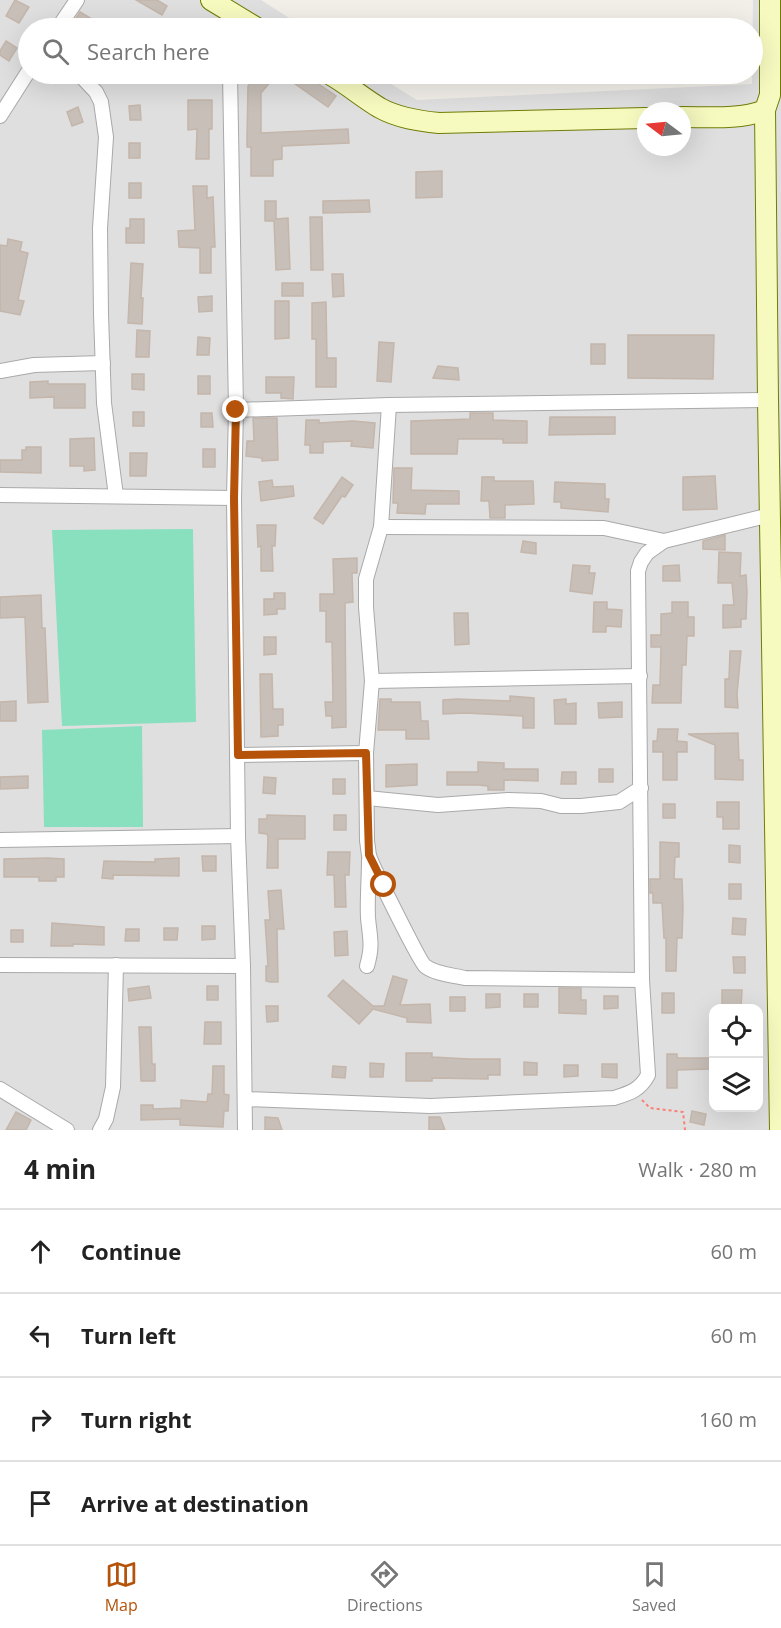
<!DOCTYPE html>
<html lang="en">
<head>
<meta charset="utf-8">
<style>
	body { margin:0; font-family:"Open Sans",sans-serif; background:#f6f6f6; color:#222 }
	.controls { position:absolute; right:18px; bottom:18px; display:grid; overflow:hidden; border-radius:12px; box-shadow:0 6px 24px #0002 }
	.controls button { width:54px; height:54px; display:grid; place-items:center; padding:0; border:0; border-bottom:2px solid #e0e0e0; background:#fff; color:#222; font:30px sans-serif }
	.compass { position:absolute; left:637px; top:102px; width:54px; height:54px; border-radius:50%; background:#fff; box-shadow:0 6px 24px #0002; rotate:286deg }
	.stop { position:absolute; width:18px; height:18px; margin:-14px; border:4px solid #b45309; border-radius:50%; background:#fff }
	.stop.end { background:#b45309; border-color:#fff; box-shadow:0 2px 6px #0008 }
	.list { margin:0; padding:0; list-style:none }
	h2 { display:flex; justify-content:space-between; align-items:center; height:78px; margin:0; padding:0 24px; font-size:26px }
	h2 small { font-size:20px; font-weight:400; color:#767676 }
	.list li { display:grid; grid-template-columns:39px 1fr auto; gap:18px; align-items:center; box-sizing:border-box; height:84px; padding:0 24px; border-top:2px solid #e0e0e0 }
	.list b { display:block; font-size:22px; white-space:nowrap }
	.list em { font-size:20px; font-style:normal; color:#767676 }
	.icon { flex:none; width:33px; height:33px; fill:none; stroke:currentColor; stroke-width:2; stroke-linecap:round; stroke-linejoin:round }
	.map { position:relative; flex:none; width:781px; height:1130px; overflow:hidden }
	.search { position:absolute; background:#fff; box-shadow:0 6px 24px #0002; left:18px; right:18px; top:18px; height:66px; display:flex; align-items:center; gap:15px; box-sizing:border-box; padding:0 21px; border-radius:33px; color:#767676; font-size:22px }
	.sheet { height:414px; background:#fff }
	nav { display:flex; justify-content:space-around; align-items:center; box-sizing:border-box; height:84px; border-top:2px solid #e0e0e0; background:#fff; font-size:16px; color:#767676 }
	nav a { display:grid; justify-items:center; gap:3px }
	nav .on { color:#b45309 }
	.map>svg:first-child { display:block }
</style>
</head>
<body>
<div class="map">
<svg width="781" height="1130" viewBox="0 0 781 1130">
	<rect width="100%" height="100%" fill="#f2efe9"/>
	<path fill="#e0dfdf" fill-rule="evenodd" d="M0 0H261L305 28H28V74H375L417 100 752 84 753 0H781V1130H0ZM646 111H682V147H646ZM714 1008H758V1108H714Z"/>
	<g fill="#88e0be">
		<path d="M193 529 196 722 62 726 52 530Z"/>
		<path d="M142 726 143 827H44L42 730Z"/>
	</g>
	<g fill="#c7bfb8" stroke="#c4b6ab" stroke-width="1.5">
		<path d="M15 0 29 7 19 23 6 16Z"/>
		<path d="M136 0H157L167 6 162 15Z"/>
		<path d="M80 12 92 19 87 28H70Z"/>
		<path d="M6 41 17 48 9 61 0 55V51Z"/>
		<path d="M259 74H277L261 93V133L348 129 349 143 282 146V159L273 160V176H251V147H247V136L248 86Z"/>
		<path d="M281 74H304L336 96 328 107Z"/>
		<path d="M188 100H212V129H209V159H196L197 129 188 130Z"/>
		<path d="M140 105 141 120H130L129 106Z"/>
		<path d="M78 107 83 122 72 126 67 112Z"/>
		<rect x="129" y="143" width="11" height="15"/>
		<path d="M442 171V197L416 198V172Z"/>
		<rect x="129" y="183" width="12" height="15"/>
		<path d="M193 186H207V198L213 197 215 247H211V273H200V248L179 247 178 231 195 230Z"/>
		<path d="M369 200 370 212 323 213V201Z"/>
		<path d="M265 201H276V219L288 218 290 269 276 270 274 221H265Z"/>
		<path d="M310 217H322L323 270H311Z"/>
		<path d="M130 219H144V243H126V228H130Z"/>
		<path d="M8 239 22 242 20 251 28 253 18 300 24 301 20 315 0 311V245L7 246Z"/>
		<path d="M131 263 143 264 141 298H143L142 324 128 323Z"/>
		<path d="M332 274H343L344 296 333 297Z"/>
		<rect x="282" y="283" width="21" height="13"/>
		<path d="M212 296V311L199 312 198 297Z"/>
		<path d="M275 301H289V338L275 339Z"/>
		<path d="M326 302 327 358H336V387H316V339H312V303Z"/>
		<path d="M137 330 150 331 149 357H136Z"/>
		<path d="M628 335H714L713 379 628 378Z"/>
		<path d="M198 337 210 338 209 355H197Z"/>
		<path d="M379 342 394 343 391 382 377 381Z"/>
		<rect x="591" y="344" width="14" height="20"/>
		<path d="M438 366 458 368 459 380 433 378Z"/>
		<path d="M132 374H144V390L132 389Z"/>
		<rect x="198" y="376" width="12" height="18"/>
		<path d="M266 377H294L293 399 281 398V393H266Z"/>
		<path d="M48 381V384H85V408H54V397L30 398V382Z"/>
		<rect x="133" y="412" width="11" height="14"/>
		<path d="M201 413H212L213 427H201Z"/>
		<path d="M470 413H493V420L527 421V443H503V439H458L457 454H411V421L470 419Z"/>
		<path d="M550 417H615V434L549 435Z"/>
		<path d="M253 418H277L278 460 262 461V458L246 456 247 441H254Z"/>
		<path d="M306 420H319V423L353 421 375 423 373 448 351 446 352 441 323 442V453H310V445H305Z"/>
		<path d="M94 438 95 470 84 471V466H70V439Z"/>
		<path d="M26 447H41V473L0 472V460H22V450H26Z"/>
		<rect x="203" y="449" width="12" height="18"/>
		<path d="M130 453H147L146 476H130Z"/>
		<path d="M394 468H412L411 490 459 491V504H426L425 514 397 513 398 503H393Z"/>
		<path d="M715 476 717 509 683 510V477Z"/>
		<path d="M342 477 353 485 345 497 342 496 323 524 314 518Z"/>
		<path d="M482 477H494V481H533L534 504 505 505V518H490L489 501H481Z"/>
		<path d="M272 480 273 487 293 486 294 496 261 501 259 482Z"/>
		<path d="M555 482 605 484V499H609L608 512 561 508V502H554Z"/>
		<path d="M257 525H276L275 546H272L273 571H261V546L258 547Z"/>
		<path d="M725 535V550L703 549V541Z"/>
		<path d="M523 541 536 543V554L521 552Z"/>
		<path d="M719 552 741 553 740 576 746 575 747 592 746 619H741V627L723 628V605H734L732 583H718Z"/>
		<path d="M357 558V573H352L353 602 345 603 346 727 332 728V716H326L325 702H333L332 642H326V611H320V594H334L333 559Z"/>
		<path d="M573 565 590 566 589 573H595L592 594 570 591Z"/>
		<path d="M679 565 680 581H663V566Z"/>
		<path d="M274 593H285V609H277V614L264 615V599H274Z"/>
		<path d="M41 595 42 628H45L48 702 28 703 25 617 0 618V597Z"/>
		<path d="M594 602H607V609L622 610 621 627 606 626V632H593Z"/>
		<path d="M672 602H688V617H694V636H687L686 665H682L681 703H652L653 685H660L661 647H651V635H661V614L672 613Z"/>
		<path d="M454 613H468L469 644 455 645Z"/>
		<path d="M264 637H276V654L264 655Z"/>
		<path d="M730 651H741L737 694 738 708 725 707V679H729Z"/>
		<path d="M260 674H272L273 709H283V725H278V736L261 737Z"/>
		<path d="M510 696 534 698V728H523V716L465 713 443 714V700L457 699 510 701Z"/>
		<path d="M380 699H391V702H420L421 721H428L429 739H406V730H378Z"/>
		<path d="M566 699V704L576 703V724H555L554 700Z"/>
		<path d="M16 701V721H0V702Z"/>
		<path d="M622 702V717L599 718 598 703Z"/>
		<path d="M658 729H678L677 741 687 742V752H677V780H663V752H653V741H657Z"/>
		<path d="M738 733 739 760H743V780L715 779V745L688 734Z"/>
		<path d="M478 762 504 763V769H538V781L504 780V790H488V786L478 785H447V772H478Z"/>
		<path d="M417 764V785L386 787V765Z"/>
		<rect x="599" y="769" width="14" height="13"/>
		<path d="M562 772H576V784H561Z"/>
		<path d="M28 776V788L0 789V777Z"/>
		<path d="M264 777 276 778 275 794 263 793Z"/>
		<rect x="333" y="779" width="12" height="15"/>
		<path d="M717 802H739V829H723V817H717Z"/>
		<rect x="663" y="804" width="12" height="14"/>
		<path d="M267 815 305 816V839H278V868H267L268 837 267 834 259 833V819H267Z"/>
		<rect x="334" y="815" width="12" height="15"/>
		<path d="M660 842 679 843V857H675L674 879H682L683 907 682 938H677L676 971H666V938H664L662 903H653V893H650V879H660Z"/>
		<path d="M729 845 740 846V863L729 862Z"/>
		<path d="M328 852H350L349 875H345L346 907H335L334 875H327Z"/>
		<path d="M202 856H216V871H203Z"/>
		<path d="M48 858 64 859V877H56V881H39V877H4V859Z"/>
		<path d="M179 858V876L113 875V879L102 878 104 861 155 862V859Z"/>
		<rect x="729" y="884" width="12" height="15"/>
		<path d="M281 890 284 929H277L278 982H270L266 981V966H268L265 920H270L268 891Z"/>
		<path d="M733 918 746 919 745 935 732 934Z"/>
		<path d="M52 923 104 927V945L73 944V946H51Z"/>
		<path d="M202 926H215V939L202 940Z"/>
		<path d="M164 928H178L177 940H164Z"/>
		<path d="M126 929H139V941H125Z"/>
		<rect x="11" y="930" width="12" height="12"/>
		<path d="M347 931 348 955 335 956 334 932Z"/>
		<path d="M733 957H745V973H734Z"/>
		<path d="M393 976 407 980 400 1005 430 1004 431 1023 407 1022V1018L373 1009 359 1024 328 996 343 980 373 1006H384Z"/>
		<path d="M149 986 151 998 129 1001 128 989Z"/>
		<rect x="207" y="986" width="11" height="14"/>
		<path d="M559 988H581V1000H586V1014L559 1013Z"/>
		<path d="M722 990H742L741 1008H722Z"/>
		<rect x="662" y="993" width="12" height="20"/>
		<path d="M486 994H500V1007L486 1008Z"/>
		<rect x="524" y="994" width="14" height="13"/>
		<path d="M604 996H618V1008L604 1009Z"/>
		<rect x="450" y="997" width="15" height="14"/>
		<path d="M266 1006H278V1021L267 1022Z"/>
		<path d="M205 1022H221V1044H204Z"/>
		<path d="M139 1027H151L152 1064H155V1081H141Z"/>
		<path d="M406 1053H432V1057L469 1059H500V1075H488V1079L432 1078V1081H406Z"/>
		<path d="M667 1054H677V1058H711V1069L677 1070V1088H667Z"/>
		<path d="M524 1062 537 1063V1075H524Z"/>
		<path d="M370 1063 384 1064 383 1077H370Z"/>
		<path d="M602 1064H617V1078L602 1077Z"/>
		<path d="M564 1065H578V1076L564 1077Z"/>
		<path d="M213 1066H224V1094L229 1095 228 1111H224L223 1127 180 1125V1119L141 1120V1105H153V1109L181 1108V1100L207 1102 208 1094H212Z"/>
		<path d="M333 1066 346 1067 345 1078 332 1077Z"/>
		<path d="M692 1111 706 1114 704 1125 690 1122Z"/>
		<path d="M16 1112 31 1120 26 1130H6Z"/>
		<path d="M265 1117 278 1118 282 1130H265Z"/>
		<path d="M429 1117H440L445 1130H429Z"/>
	</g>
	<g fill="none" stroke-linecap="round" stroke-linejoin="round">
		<g stroke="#a9a9a9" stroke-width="16">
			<g id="street">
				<path d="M58 28 77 0"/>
				<path d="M79 74 96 92 101 102 106 137 100 228 101 314 104 403 116 496"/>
				<path d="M230 74 236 410 234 498 238 836 243 966 245 1130"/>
				<path d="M0 116 28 72"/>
				<path d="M0 371 34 365 103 363"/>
				<path d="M389 405 381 527 366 579V607L372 681 366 753 367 841C368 846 368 850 369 855 371 864 420 962 425 966 435 974 452 975 465 978L642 980"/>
				<path d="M236 410 389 405 768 400"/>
				<path d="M0 495 234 498"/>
				<path d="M381 527 604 528 664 541"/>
				<path d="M372 681 640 676"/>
				<path d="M238 755 366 753"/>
				<path d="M367 798 438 805 508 800 541 801 561 806H581L619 802 641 788"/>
				<path d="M0 840 238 836"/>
				<path d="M0 965 243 966"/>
				<path d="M367 966C373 945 370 939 368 918 367 899 369 879 369 860"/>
				<path d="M0 1089 67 1130"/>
				<path d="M245 1099 430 1106 614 1098C630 1093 640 1090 648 1075L642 980 638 571 641 562 647 553 664 541 770 515"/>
				<path d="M100 1130 106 1119 113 1087 116 965"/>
			</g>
		</g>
		<g stroke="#707d05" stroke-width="22">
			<g id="secondary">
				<path d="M211 0 257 28"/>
				<path d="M329 74C347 84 363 98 380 108 398 118 419 121 439 123L646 118"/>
				<path d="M765 110 768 400 780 1130"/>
				<path d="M682 117C709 117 740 120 765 110L770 95V0"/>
			</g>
		</g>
		<path stroke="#fa8072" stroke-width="2" stroke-dasharray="3 3" stroke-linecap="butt" d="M642 1100 650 1108 683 1112 685 1130"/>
		<use href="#street" stroke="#fff" stroke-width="14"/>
		<use href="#secondary" stroke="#f7fabf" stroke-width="20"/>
	</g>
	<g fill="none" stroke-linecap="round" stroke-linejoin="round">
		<path stroke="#b45309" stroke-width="8" d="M236 410 234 498 238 755 366 753 369 855 384 885"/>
	</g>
</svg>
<div class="controls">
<button><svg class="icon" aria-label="locate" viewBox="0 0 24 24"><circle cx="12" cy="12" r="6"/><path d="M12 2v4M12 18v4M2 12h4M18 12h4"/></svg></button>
<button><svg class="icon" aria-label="layers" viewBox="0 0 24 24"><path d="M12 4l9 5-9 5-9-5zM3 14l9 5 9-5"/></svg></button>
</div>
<svg class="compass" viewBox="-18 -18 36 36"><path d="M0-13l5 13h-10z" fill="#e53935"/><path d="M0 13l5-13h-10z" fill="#767676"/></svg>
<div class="stop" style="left:384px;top:885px"></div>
<div class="stop end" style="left:236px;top:410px"></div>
<div class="search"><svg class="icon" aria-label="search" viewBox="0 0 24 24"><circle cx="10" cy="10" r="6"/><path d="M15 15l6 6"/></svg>Search here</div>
</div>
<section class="sheet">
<h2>4 min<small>Walk · 280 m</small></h2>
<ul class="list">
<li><svg class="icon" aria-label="ahead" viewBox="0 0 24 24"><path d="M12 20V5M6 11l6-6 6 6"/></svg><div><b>Continue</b></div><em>60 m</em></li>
<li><svg class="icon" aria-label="left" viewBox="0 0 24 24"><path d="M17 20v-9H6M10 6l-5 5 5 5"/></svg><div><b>Turn left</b></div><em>60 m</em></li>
<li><svg class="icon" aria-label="right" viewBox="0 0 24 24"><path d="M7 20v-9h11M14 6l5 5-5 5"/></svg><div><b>Turn right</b></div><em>160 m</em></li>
<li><svg class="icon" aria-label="arrive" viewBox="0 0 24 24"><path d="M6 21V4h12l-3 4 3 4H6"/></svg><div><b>Arrive at destination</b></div></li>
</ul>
</section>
<nav>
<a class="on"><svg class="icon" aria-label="map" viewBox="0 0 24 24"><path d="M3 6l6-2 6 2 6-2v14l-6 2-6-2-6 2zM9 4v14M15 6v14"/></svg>Map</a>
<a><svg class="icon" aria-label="directions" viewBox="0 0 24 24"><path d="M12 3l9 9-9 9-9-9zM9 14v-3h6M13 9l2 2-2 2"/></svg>Directions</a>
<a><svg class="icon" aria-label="saved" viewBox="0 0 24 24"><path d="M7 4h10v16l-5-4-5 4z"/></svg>Saved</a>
</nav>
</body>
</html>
